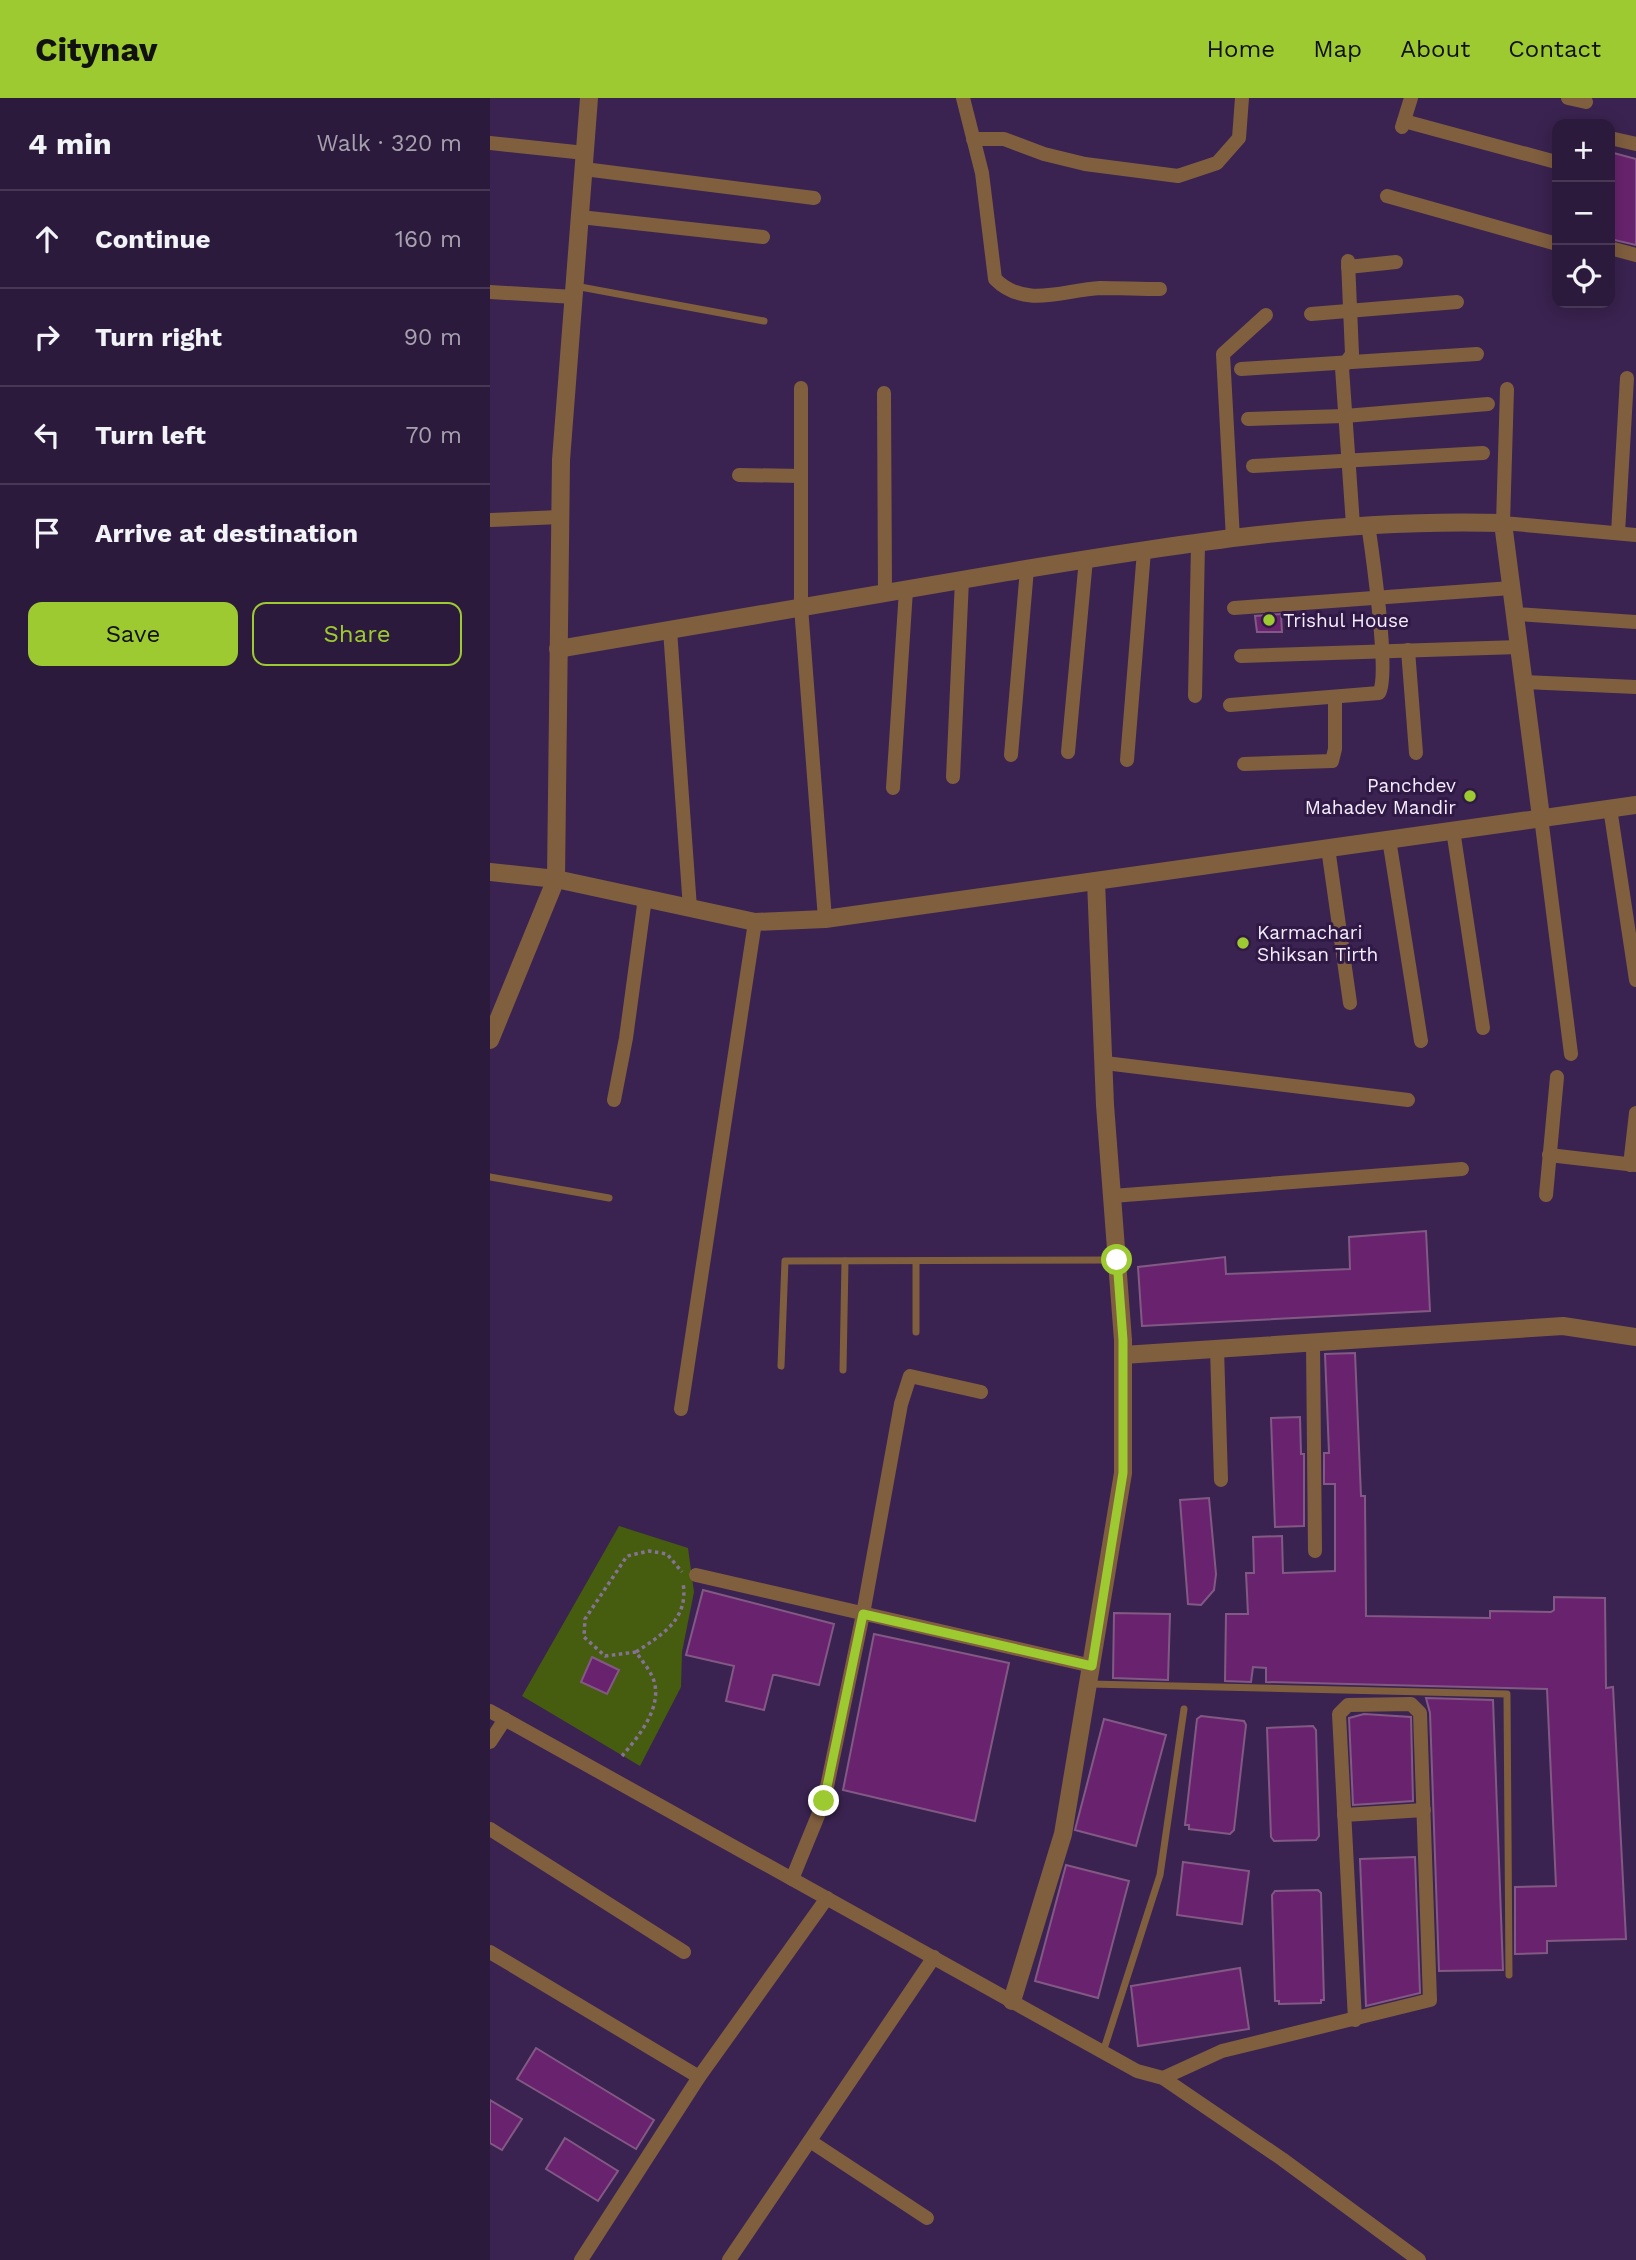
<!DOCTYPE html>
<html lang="en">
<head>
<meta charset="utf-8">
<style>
	body { margin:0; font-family:"Work Sans",sans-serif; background:#342343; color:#f1f3f6 }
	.controls { position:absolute; right:21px; top:21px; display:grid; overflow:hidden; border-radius:14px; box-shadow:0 4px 18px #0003 }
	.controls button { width:63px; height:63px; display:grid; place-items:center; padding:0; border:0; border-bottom:2px solid #483856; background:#2c1a3c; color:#f1f3f6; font:35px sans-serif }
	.stop { position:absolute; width:21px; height:21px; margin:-16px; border:5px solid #9dca30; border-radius:50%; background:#fff }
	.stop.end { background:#9dca30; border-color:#fff; box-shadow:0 2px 7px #0008 }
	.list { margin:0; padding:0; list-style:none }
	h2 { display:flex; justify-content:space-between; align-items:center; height:91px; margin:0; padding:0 28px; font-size:30px }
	h2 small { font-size:23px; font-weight:400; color:#a6a1af }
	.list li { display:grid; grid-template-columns:46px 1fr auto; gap:21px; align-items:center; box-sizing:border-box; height:98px; padding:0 28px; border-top:2px solid #483856 }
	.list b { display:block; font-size:26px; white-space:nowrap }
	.list em { font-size:23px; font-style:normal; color:#a6a1af }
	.actions { display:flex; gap:14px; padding:21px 28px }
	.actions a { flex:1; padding:16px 0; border:2px solid #9dca30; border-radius:14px; text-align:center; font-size:24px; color:#9dca30 }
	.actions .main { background:#9dca30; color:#111 }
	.icon { flex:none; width:38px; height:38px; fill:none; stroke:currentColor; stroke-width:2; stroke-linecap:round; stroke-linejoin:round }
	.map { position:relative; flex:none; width:1146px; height:2162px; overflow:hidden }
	header { display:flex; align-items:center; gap:42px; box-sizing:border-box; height:98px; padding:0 35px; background:#9dca30; color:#111 }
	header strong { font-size:33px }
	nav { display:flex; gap:38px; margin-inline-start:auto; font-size:24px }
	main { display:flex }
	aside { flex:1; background:#2c1a3c }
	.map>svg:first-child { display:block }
</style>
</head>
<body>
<header>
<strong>Citynav</strong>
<nav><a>Home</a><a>Map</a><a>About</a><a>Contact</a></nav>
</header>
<main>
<aside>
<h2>4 min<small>Walk · 320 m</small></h2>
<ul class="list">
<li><svg class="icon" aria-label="ahead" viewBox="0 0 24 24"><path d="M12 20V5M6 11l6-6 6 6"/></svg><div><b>Continue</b></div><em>160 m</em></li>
<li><svg class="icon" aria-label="right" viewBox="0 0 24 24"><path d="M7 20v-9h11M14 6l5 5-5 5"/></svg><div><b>Turn right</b></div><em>90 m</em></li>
<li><svg class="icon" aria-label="left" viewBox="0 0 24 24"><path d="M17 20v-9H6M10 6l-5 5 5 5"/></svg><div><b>Turn left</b></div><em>70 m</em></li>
<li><svg class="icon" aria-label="arrive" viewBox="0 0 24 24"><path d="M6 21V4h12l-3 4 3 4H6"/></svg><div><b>Arrive at destination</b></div></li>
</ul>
<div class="actions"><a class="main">Save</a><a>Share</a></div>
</aside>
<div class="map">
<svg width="1146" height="2162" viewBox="0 0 1146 2162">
	<rect width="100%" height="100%" fill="#3a2350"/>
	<path fill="#465c0f" d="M129 1428 198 1450 204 1494 192 1554 191 1589 150 1668 32 1598Z"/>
	<g fill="#69236e" stroke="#825984" stroke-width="2">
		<path d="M1120 54 1146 61V147L1120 141Z"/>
		<path d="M791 516 792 534H767L765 518Z"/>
		<path d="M936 1133 940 1213 652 1228 648 1169 735 1159 736 1176 860 1171 859 1139Z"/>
		<path d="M865 1255 871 1398H875L876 1518 1000 1520V1513L1061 1514 1064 1512V1499L1115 1500 1116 1590 1123 1589 1136 1841 1057 1843V1855L1025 1856V1789L1066 1788 1057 1591 776 1584V1570L763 1569 761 1584 735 1583 736 1516H758L756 1475H764L763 1439 792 1438 793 1475 845 1473V1386H834V1355H839L835 1256Z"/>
		<path d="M810 1319 811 1356H814V1428L785 1429 781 1320Z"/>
		<path d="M719 1400 726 1476 724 1492 711 1507 698 1506 690 1402Z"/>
		<path d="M213 1492 344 1526 329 1587 286 1577H283L274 1612 236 1603 244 1568 196 1557Z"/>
		<path d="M624 1515 680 1516 678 1582 623 1580Z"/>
		<path d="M384 1536 519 1565 485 1723 353 1692Z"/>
		<path d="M102 1559 129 1572 117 1596 91 1584Z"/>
		<path d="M936 1600 1003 1602 1013 1872 949 1873 940 1615Z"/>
		<path d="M874 1616 921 1619 923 1703 863 1707 859 1620Z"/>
		<path d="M711 1618 754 1623 756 1627 744 1732 740 1736 699 1731V1727H695L707 1621Z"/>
		<path d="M614 1621 676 1637 646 1748 585 1732Z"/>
		<path d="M823 1628 826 1632 829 1738 826 1742 784 1743 781 1739 777 1630Z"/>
		<path d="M925 1759 930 1895 876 1908 870 1761Z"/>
		<path d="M693 1764 759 1773 752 1826 687 1817Z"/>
		<path d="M576 1767 639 1783 608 1900 545 1883Z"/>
		<path d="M828 1792 831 1795 834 1902H831V1905L789 1906V1903H785L782 1797 785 1793Z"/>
		<path d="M750 1870 759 1931 648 1948 641 1888Z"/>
		<path d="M46 1950 164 2022 146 2051 27 1981Z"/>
		<path d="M0 2002 32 2021 12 2052 0 2045Z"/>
		<path d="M75 2040 128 2073 108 2103 56 2071Z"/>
	</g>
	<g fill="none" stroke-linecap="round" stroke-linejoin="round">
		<g stroke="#847395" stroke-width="3.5" stroke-dasharray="3.5 3.5" stroke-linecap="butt">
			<path d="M146 1554C173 1536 199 1521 193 1485"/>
			<path d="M132 1658C149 1638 172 1610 164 1583 161 1573 152 1563 146 1554L115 1558 94 1539 95 1521 137 1458 159 1453 177 1456 192 1474"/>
		</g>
		<g stroke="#805f3f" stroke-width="7">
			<path d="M85 188 274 223"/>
			<path d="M0 1079 119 1100"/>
			<path d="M426 1163V1234"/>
			<path d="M291 1268 295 1163 626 1162"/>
			<path d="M353 1272 355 1163"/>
			<path d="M600 1586 1017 1596 1019 1877"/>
			<path d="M613 1954 670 1777 694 1611"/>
		</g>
		<g stroke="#805f3f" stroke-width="14">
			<path d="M473 0 492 75 505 181C535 211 573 192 610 190 630 190 650 191 670 191"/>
			<path d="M1078 0 1096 4"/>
			<path d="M914 23 1066 64"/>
			<path d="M912 29 921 0"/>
			<path d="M1120 40 1146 46"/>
			<path d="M483 41H514L554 56 595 66 688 78 727 65 749 40 752 0"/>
			<path d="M0 45 95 55"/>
			<path d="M94 71 324 100"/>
			<path d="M897 98 1067 146"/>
			<path d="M90 119 273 139"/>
			<path d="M1120 150 1146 157"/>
			<path d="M858 163 862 256 852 270 863 427"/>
			<path d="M858 169 906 164"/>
			<path d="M0 194 84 199"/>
			<path d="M821 216 967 204"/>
			<path d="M751 271 987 256"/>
			<path d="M311 290V509L335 821"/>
			<path d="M1017 291 1013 425 1146 437"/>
			<path d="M394 295 395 495"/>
			<path d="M758 321 855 318 998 306"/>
			<path d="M763 368 993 355"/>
			<path d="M249 377 311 378"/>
			<path d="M0 422 70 419"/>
			<path d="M1128 435 1137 280"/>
			<path d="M743 441 733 256 776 217"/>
			<path d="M744 510 1021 490"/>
			<path d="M1025 516 1146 524"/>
			<path d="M180 532 200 810"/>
			<path d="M918 552 926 655"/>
			<path d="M751 558 1029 549"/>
			<path d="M1033 584 1146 589"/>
			<path d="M705 598 708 446"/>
			<path d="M740 607 889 595C900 578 882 453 878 426"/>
			<path d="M578 654 596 461"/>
			<path d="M521 657 537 471"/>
			<path d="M637 662 654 453"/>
			<path d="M754 666 842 663 845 651V601"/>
			<path d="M463 679 472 482"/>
			<path d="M403 690 416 492"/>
			<path d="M1120 710 1146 882"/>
			<path d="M1051 719 1081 956"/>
			<path d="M963 732 993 930"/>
			<path d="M899 741 931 943"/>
			<path d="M838 750 860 905"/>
			<path d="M615 965 918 1002"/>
			<path d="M124 1002 136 940 155 800"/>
			<path d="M1059 1057 1146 1067"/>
			<path d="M1140 1067 1146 1015"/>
			<path d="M1056 1097 1067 979"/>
			<path d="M622 1098 972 1071"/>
			<path d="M823 1245 825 1453"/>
			<path d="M727 1251 731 1382"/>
			<path d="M191 1311 265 824"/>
			<path d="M206 1477 602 1568"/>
			<path d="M0 1613 647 1973 673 1980 792 2061 929 2162"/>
			<path d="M0 1644 15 1621"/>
			<path d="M854 1717 934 1712"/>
			<path d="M0 1731 194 1854"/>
			<path d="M302 1781 334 1703 373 1516 411 1306 420 1278 491 1294"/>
			<path d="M0 1854 209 1979"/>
			<path d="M673 1980 732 1953 940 1902 930 1615 921 1606 858 1607 849 1616 865 1922"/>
			<path d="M320 2043 437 2120"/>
			<path d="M91 2162 209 1979 337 1800"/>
			<path d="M239 2162 444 1859"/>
		</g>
		<g stroke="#805f3f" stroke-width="18">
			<path d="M68 551C218 525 368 499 518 474 681 447 846 420 1013 425L1051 719"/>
			<path d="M0 774 66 781 265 824 335 821 1146 707"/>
			<path d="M0 942 66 781 71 362 99 0"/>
			<path d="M633 1257 1073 1228 1146 1239"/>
			<path d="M522 1903 573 1736 633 1375V1242L615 1007 606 783"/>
		</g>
	</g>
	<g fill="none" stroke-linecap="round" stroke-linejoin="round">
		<path stroke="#9dca30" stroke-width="9" d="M334 1703 373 1516 602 1568 633 1375V1242L627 1162"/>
	</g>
	<g fill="#9dca30" stroke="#301945" stroke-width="2.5">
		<circle cx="779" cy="522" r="7"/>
		<circle cx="980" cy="698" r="7"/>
		<circle cx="753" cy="845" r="7"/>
	</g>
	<g text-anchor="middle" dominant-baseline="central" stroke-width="6" stroke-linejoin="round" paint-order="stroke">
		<g font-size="19" fill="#f4edfe" stroke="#301945" text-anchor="start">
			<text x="793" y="522">Trishul House</text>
			<text x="966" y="687" text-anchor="end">Panchdev<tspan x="966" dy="22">Mahadev Mandir</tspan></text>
			<text x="767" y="834">Karmachari<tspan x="767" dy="22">Shiksan Tirth</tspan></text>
		</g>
	</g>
</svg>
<div class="controls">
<button>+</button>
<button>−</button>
<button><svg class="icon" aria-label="locate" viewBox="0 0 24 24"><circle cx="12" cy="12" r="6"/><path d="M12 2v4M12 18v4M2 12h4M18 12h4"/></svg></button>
</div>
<div class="stop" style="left:627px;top:1162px"></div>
<div class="stop end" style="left:334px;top:1703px"></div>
</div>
</main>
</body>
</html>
